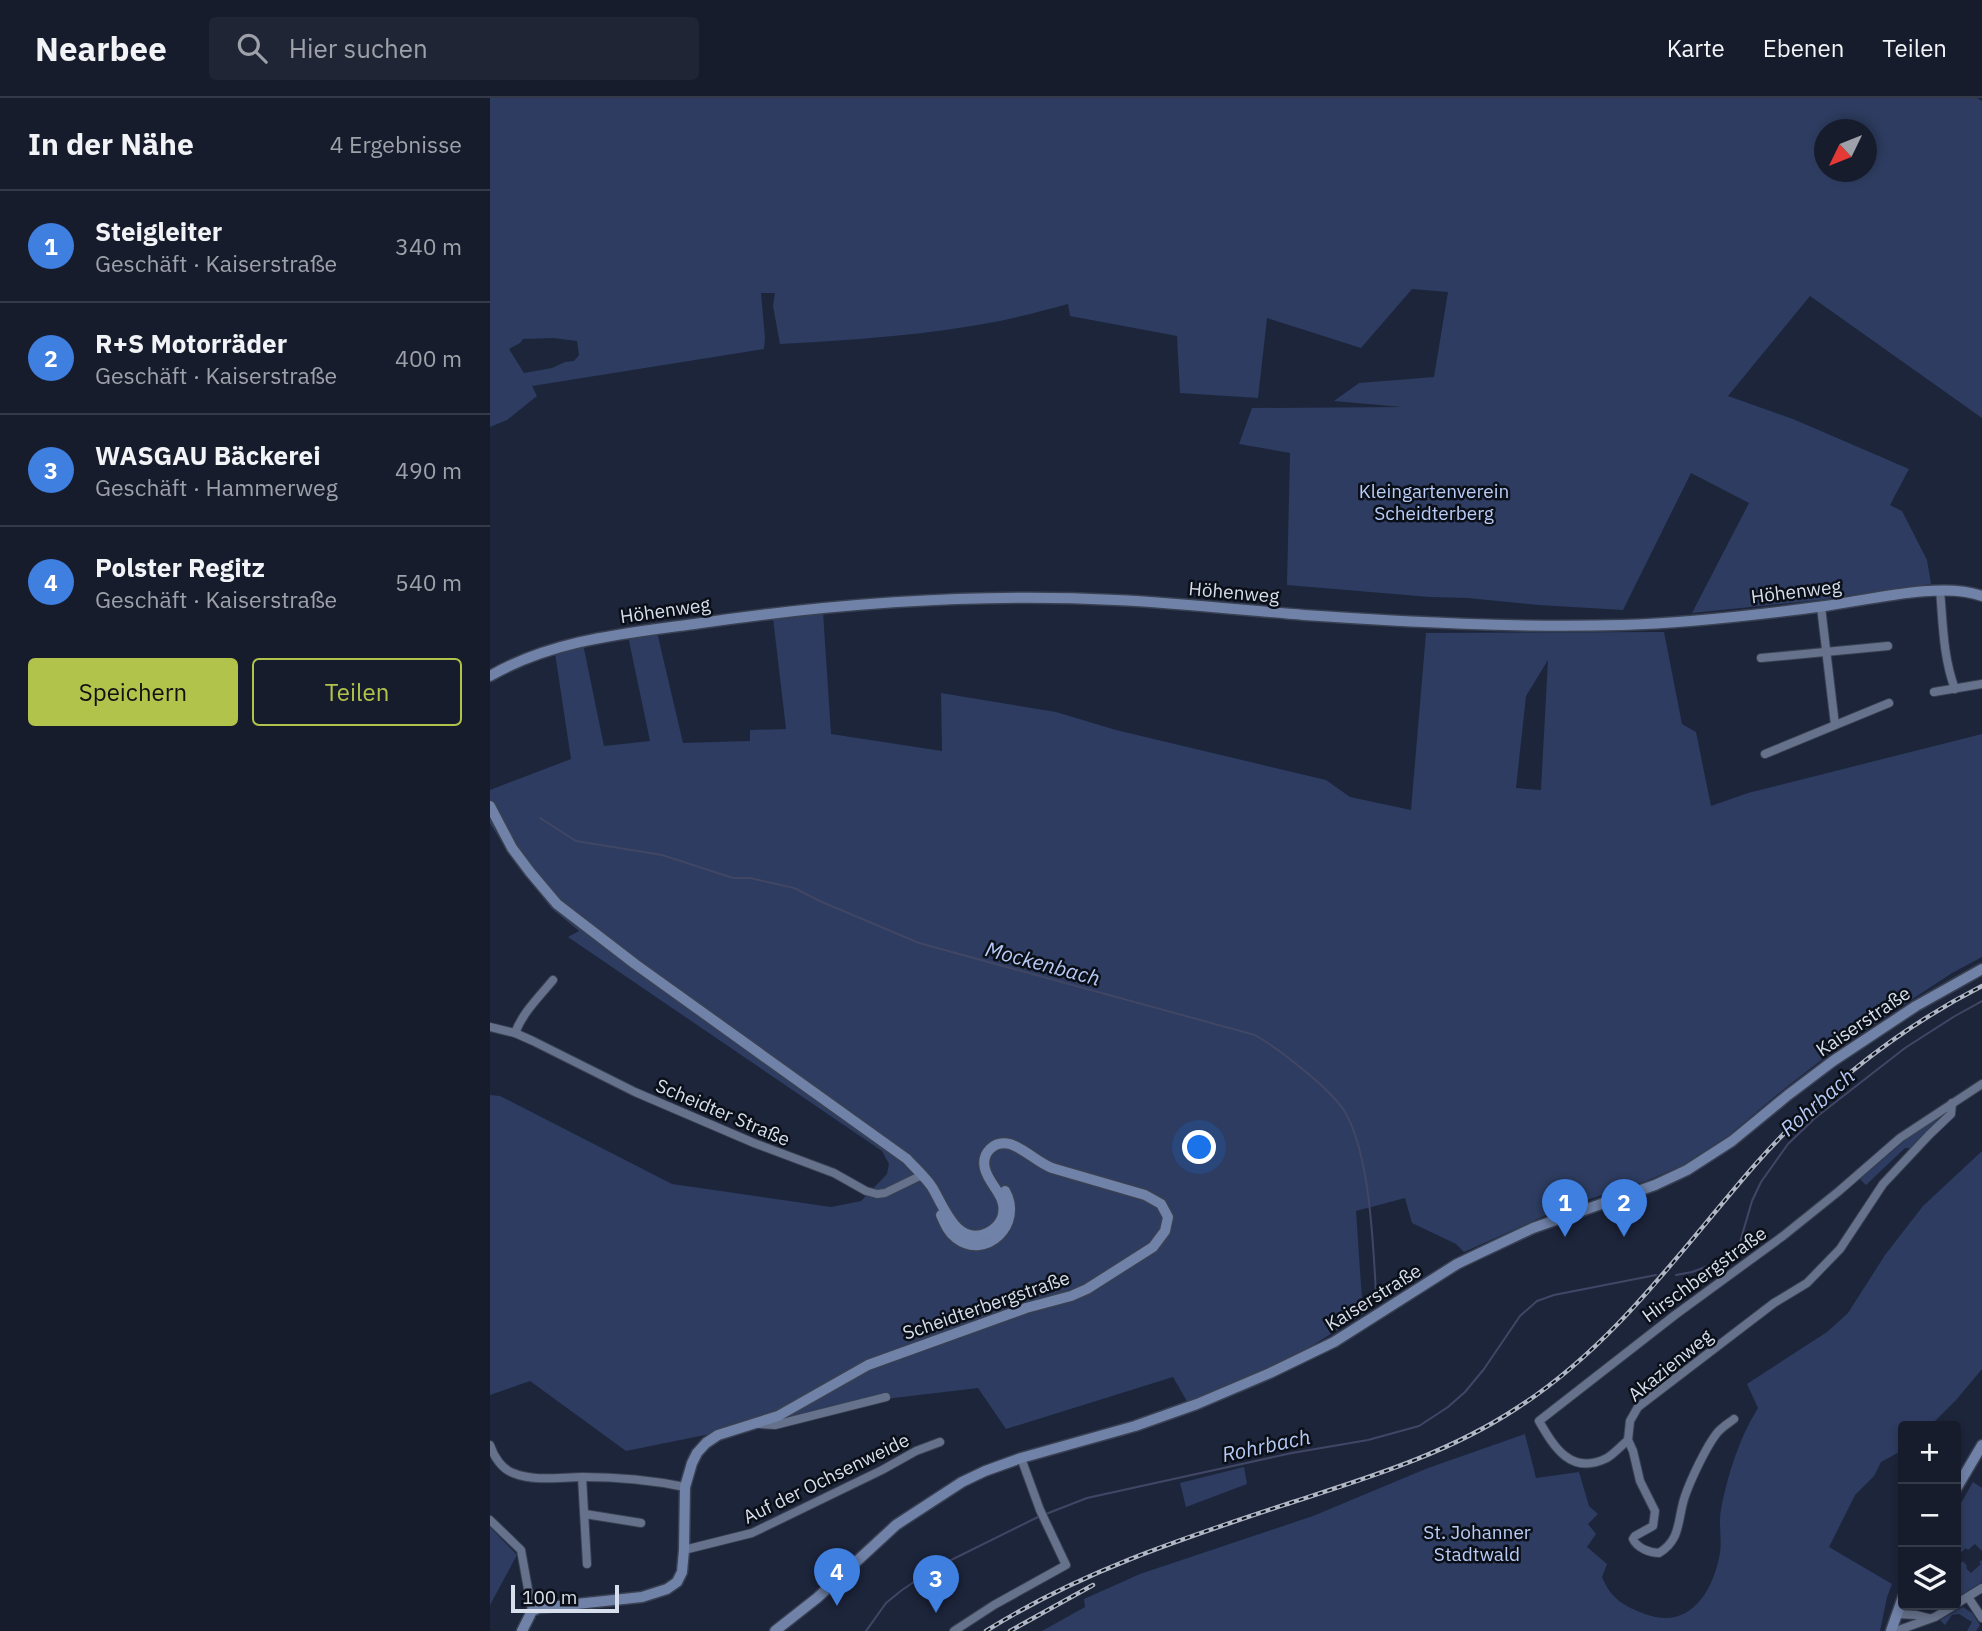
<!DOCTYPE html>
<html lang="de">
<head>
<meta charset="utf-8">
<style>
	body { margin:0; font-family:"IBM Plex Sans",sans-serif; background:#1f2534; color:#f1f3f6 }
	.controls { position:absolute; right:21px; bottom:21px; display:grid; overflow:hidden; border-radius:7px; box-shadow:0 4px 10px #0003 }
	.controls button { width:63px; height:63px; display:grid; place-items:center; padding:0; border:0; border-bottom:2px solid #353a48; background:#161c2c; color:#f1f3f6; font:35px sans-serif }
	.compass { position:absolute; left:1324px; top:21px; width:63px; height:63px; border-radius:50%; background:#161c2c; box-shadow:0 4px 10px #0003; rotate:227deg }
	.scale { position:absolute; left:21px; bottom:18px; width:108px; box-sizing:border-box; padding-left:7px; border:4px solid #d7deec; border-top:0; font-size:19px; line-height:24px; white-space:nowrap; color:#d7deec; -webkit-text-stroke:5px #0b0f18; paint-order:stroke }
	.you { position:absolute; left:710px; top:1050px; width:24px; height:24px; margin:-18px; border:5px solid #fff; border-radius:50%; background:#1a73e8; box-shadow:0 0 0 10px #1a73e833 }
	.badge { display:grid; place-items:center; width:46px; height:46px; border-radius:50%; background:#b2c34c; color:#fff; font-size:23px; font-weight:700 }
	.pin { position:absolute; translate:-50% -58px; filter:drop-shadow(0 2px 4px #0008) }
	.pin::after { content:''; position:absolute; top:37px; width:24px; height:21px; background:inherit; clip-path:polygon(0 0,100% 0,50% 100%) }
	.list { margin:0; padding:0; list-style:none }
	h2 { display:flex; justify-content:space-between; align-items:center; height:91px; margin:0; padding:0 28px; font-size:30px }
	h2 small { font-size:23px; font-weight:400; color:#9ea1a9 }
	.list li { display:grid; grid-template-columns:46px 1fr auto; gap:21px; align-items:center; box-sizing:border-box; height:112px; padding:0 28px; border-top:2px solid #353a48 }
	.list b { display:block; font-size:26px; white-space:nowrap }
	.list p { margin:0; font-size:23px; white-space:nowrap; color:#9ea1a9 }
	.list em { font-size:23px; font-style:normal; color:#9ea1a9 }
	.actions { display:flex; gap:14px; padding:21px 28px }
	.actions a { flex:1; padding:16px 0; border:2px solid #b2c34c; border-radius:7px; text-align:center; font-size:24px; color:#b2c34c }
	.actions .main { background:#b2c34c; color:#111 }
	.icon { flex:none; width:38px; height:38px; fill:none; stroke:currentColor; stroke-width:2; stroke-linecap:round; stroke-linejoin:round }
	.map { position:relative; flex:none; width:1492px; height:1533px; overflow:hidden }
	header { display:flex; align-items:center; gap:42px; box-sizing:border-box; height:98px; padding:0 35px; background:#161c2c; border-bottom:2px solid #353a48 }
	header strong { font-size:33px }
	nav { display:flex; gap:38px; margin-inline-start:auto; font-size:24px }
	.search { width:490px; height:63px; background:#1f2534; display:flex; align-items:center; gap:18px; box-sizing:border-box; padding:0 24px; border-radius:7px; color:#9ea1a9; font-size:26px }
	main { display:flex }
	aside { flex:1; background:#161c2c }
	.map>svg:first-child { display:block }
</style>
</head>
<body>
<header>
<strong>Nearbee</strong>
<div class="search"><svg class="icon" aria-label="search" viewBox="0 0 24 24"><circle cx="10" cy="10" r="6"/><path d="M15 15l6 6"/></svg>Hier suchen</div>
<nav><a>Karte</a><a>Ebenen</a><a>Teilen</a></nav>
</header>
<main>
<aside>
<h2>In der Nähe<small>4 Ergebnisse</small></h2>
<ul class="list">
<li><span class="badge" style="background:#3f7fe0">1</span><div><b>Steigleiter</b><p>Geschäft · Kaiserstraße</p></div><em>340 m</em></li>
<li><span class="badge" style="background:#3f7fe0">2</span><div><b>R+S Motorräder</b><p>Geschäft · Kaiserstraße</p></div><em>400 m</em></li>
<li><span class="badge" style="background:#3f7fe0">3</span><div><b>WASGAU Bäckerei</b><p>Geschäft · Hammerweg</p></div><em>490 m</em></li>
<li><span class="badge" style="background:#3f7fe0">4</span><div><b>Polster Regitz</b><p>Geschäft · Kaiserstraße</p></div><em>540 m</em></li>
</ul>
<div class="actions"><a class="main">Speichern</a><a>Teilen</a></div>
</aside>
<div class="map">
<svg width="1492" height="1533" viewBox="0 0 1492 1533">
	<rect width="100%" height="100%" fill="#1d253b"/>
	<g fill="#2d3c60" fill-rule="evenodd">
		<path d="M0 0H1487L1492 3V320L1320 198 1238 298 1303 321 1419 371 1400 407 1412 413 1437 462 1441 486 1329 502 1202 515 1259 405 1201 375 1133 512 1049 507 977 500 940 499 797 487 800 355 749 346 762 310 912 309 844 303 869 285 944 279 958 194 922 191 871 250 777 220 768 300 690 295 687 238 580 218 578 206C556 212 533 218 510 223 438 237 363 242 290 246L283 208 285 195H271L275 240 274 251 42 288 47 298 17 322 0 329ZM1335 32H1377V74H1335ZM63 240 87 243 89 257 84 263 75 264 62 270 34 275 19 251 30 245 33 241Z"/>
		<path d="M333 514 341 636 452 653 451 595 566 614 626 632 836 682 860 699 921 712 936 535 1174 534 1192 626 1206 634 1221 708 1258 695 1492 636V859L1462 875 1339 956 1294 991 1238 1038 1193 1067 1156 1083 1072 1110 974 1154 966 1146 922 1125 915 1100 866 1113 873 1216 799 1262 698 1305 683 1279 516 1331 488 1290 387 1302 136 1353 40 1283 0 1297V997L10 998 182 1086 341 1109 371 1103 397 1076 399 1066 392 1053 78 839 89 833 61 810 18 754 0 725V692L81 661 65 555 93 546 114 648 160 643 138 538 167 534 193 645 260 643V632L296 631 283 520ZM1058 562 1051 692 1026 690 1036 598Z"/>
		<path d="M1455 1015 1421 1050H1415L1376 1087 1370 1081 1419 1039Z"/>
		<path d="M1492 1053V1271L1467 1301 1440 1328H1413V1352L1391 1364 1384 1378 1365 1397 1339 1449 1402 1486 1397 1499 1390 1533H552L595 1509 594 1501 650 1476 823 1418 938 1370 1035 1336 1046 1380 1089 1374 1099 1408 1108 1416 1098 1426 1106 1436 1097 1449 1117 1466 1112 1479C1121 1501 1134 1508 1155 1516 1198 1532 1221 1497 1229 1460 1233 1444 1228 1427 1231 1411 1238 1376 1249 1340 1268 1310L1257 1286 1337 1234 1358 1215 1395 1157 1433 1108Z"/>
		<path d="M754 1369 757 1386 696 1409 690 1385Z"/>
		<path d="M1483 1384 1492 1390V1453L1485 1446 1478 1452 1476 1450 1466 1459 1471 1465 1473 1463 1477 1468 1476 1470 1481 1475 1491 1466 1489 1464 1492 1462V1484L1466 1500V1414Z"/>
		<path d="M0 1429 27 1457 0 1507Z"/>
		<path d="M1473 1509 1482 1515 1490 1527 1486 1533H1477L1482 1524 1469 1516 1462 1517 1455 1527 1450 1522Z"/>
	</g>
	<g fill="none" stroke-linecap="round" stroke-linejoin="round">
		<g stroke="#414665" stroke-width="2">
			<path d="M50 720 86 743 172 757 243 780H260L304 790 332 804 429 845 765 937C789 951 841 991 855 1014 880 1057 883 1145 886 1195"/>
			<path d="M1186 1177 1202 1174 1218 1168 1246 1151 1250 1144 1262 1103 1271 1084 1298 1046 1325 1020 1415 950 1465 918 1492 903"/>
			<path d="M556 1416 597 1400 802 1355 878 1342 929 1328 958 1309 975 1294 994 1271 1030 1218 1047 1203 1064 1197 1166 1177"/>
			<path d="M376 1533 396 1505 412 1492 443 1471 550 1418"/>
		</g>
		<g stroke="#394052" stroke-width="10">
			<g id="street">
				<path d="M1450 492C1453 526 1453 559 1465 591"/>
				<path d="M1331 509 1345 627"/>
				<path d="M1271 560 1398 548"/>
				<path d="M1444 594 1492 586"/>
				<path d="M1275 656 1399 605"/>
				<path d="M0 929 25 935 43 943 145 994 264 1045 344 1075 376 1093 387 1096 395 1095 432 1077"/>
				<path d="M25 935C33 914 49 899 63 882"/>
				<path d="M1244 1321C1239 1325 1232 1329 1227 1335 1216 1349 1201 1381 1195 1398 1187 1421 1192 1441 1169 1455 1160 1455 1147 1450 1143 1441L1145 1438 1163 1428 1165 1413 1150 1383 1143 1353 1138 1342 1140 1323 1148 1309 1284 1205 1317 1185 1350 1151 1393 1086 1439 1037 1461 1016 1462 1005"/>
				<path d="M269 1326 285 1327 396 1299"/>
				<path d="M1138 1342C1131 1348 1124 1356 1117 1360 1081 1378 1064 1349 1049 1323L1185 1217 1293 1138 1349 1093 1410 1040 1492 986"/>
				<path d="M0 1347C4 1359 12 1371 23 1375 45 1384 71 1379 93 1379 128 1379 161 1382 195 1389"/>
				<path d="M92 1379 97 1466"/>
				<path d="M95 1416 151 1425"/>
				<path d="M0 1422 31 1452 42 1513"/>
				<path d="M194 1452 262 1435 392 1372 426 1353 450 1344"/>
				<path d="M1478 1499 1492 1520"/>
				<path d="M1466 1506 1492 1490"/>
				<path d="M1407 1516 1426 1517 1438 1520"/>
				<path d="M464 1533 504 1507 576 1467 550 1412 531 1360"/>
				<path d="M1406 1533 1445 1519 1465 1507"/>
			</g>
		</g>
		<g stroke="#394052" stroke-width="13">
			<g id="secondary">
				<path d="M0 578C64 541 139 535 211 525 349 505 487 495 626 502 689 505 752 512 814 517 920 524 1026 530 1132 527 1199 525 1268 517 1335 508 1379 502 1452 483 1492 498"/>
				<path d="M0 708 22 750 40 774 67 806 145 866 417 1061C425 1070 435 1079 442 1089 454 1109 467 1149 497 1135 504 1132 509 1127 512 1120 519 1099 500 1089 495 1071 491 1055 504 1042 520 1046 535 1051 547 1064 562 1070L655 1097 671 1106 678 1119 675 1133 663 1149 597 1191 581 1198 536 1210 378 1267 288 1318 228 1337 216 1345 207 1355 202 1365 195 1389 194 1452 192 1474 187 1484 177 1491 152 1499 49 1510 42 1513 32 1533"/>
				<path d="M451 1117C455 1126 458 1134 466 1140 496 1163 534 1126 515 1093"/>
				<path d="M1466 1391 1492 1347"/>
				<path d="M285 1533 327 1500 406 1427 472 1384 495 1373 531 1360 645 1328 707 1306 780 1275 844 1244 967 1166 990 1155 1043 1130 1165 1087 1197 1072 1242 1043 1298 997 1343 963 1426 908 1492 871"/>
				<path d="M1401 1533 1413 1499"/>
			</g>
		</g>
		<use href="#street" stroke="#66728b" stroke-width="8"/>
		<use href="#secondary" stroke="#7082a8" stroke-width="10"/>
		<g stroke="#afb7c6" stroke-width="4.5">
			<g id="rail">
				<path d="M496 1533C591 1473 697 1439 803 1404 880 1379 959 1355 1027 1310 1124 1248 1190 1153 1264 1068 1329 994 1404 933 1492 888"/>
				<path d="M520 1533 603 1487"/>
			</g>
		</g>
		<use href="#rail" stroke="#0b0f18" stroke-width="2" stroke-dasharray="5" stroke-linecap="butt"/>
	</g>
	<g text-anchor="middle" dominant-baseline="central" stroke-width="5" stroke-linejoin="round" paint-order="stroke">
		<g font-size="19" fill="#b9ccf7" stroke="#0b0f18">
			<text x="944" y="393">Kleingartenverein<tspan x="944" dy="22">Scheidterberg</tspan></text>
			<text x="987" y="1434">St. Johanner<tspan x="987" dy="22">Stadtwald</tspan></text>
		</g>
		<g font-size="19" fill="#d7deec" stroke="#0b0f18">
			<text transform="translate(1306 493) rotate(-7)">Höhenweg</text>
			<text transform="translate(744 494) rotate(5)">Höhenweg</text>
			<text transform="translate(175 512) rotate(-8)">Höhenweg</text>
			<text transform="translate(1373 923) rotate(-34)">Kaiserstraße</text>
			<text transform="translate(233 1014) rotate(23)">Scheidter Straße</text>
			<text transform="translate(1214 1176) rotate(-36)">Hirschbergstraße</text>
			<text transform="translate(883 1199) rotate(-32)">Kaiserstraße</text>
			<text transform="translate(496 1207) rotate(-19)">Scheidterbergstraße</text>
			<text transform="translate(1180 1267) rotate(-39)">Akazienweg</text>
			<text transform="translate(336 1380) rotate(-26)">Auf der Ochsenweide</text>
		</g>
		<g font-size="21" font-style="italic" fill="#b6caf5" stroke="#0b0f18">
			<text transform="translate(553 865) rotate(15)">Mockenbach</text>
			<text transform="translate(1327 1004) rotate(-41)">Rohrbach</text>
			<text transform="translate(776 1347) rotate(-12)">Rohrbach</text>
		</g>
	</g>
</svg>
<div class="controls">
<button>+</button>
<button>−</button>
<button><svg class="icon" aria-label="layers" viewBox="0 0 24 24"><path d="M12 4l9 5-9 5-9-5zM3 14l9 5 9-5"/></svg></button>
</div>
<svg class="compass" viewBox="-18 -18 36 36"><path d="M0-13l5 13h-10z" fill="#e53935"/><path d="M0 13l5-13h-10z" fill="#9ea1a9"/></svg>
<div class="scale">100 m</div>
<div class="you"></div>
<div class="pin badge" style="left:1075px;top:1139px;background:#3f7fe0">1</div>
<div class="pin badge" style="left:1134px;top:1139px;background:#3f7fe0">2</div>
<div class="pin badge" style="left:446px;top:1515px;background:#3f7fe0">3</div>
<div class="pin badge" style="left:347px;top:1508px;background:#3f7fe0">4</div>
</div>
</main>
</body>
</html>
